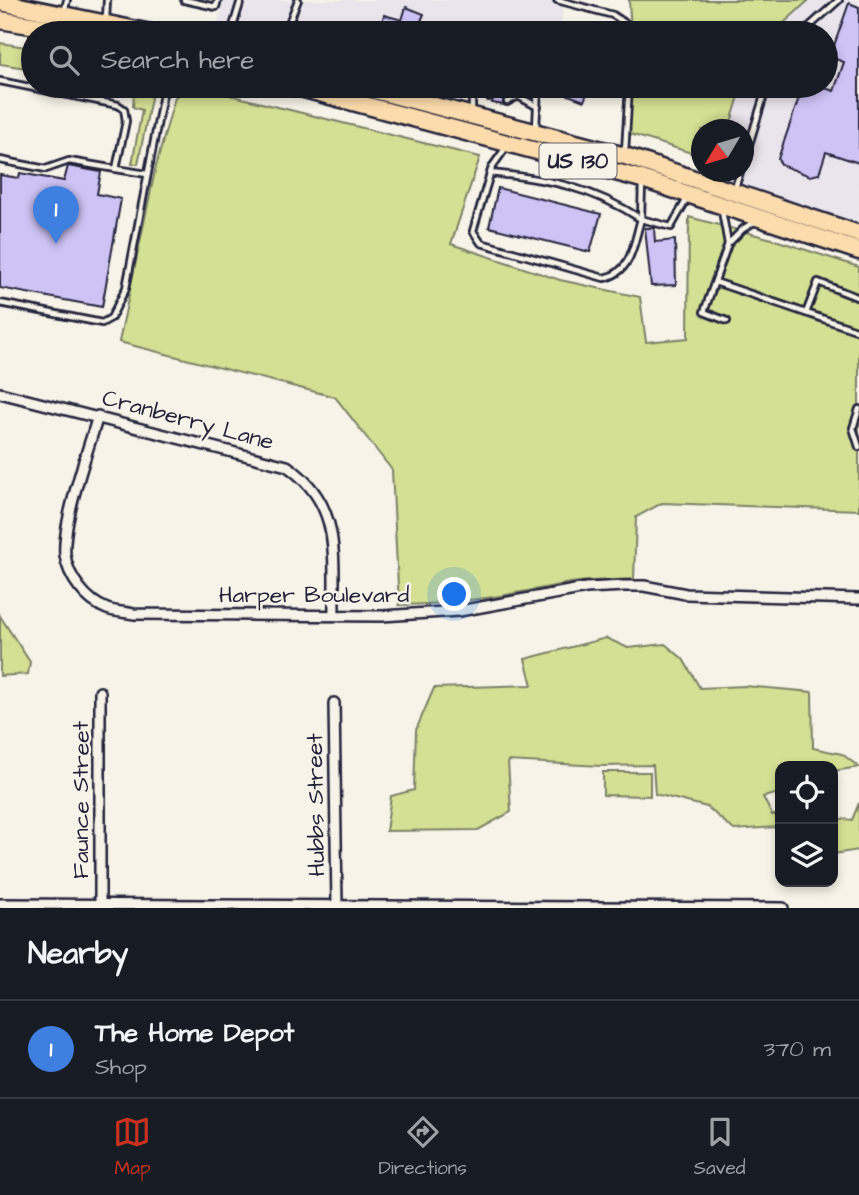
<!DOCTYPE html>
<html lang="en">
<head>
<meta charset="utf-8">
<style>
	body { margin:0; font-family:"Architects Daughter",sans-serif; background:#242831; color:#f1f3f6 }
	.controls { position:absolute; right:21px; bottom:21px; display:grid; overflow:hidden; border-radius:14px; box-shadow:0 4px 10px #0003 }
	.controls button { width:63px; height:63px; display:grid; place-items:center; padding:0; border:0; border-bottom:2px solid #363941; background:#171b24; color:#f1f3f6; font:35px sans-serif }
	.compass { position:absolute; left:691px; top:119px; width:63px; height:63px; border-radius:50%; background:#171b24; box-shadow:0 4px 10px #0003; rotate:232deg }
	.you { position:absolute; left:455px; top:595px; width:24px; height:24px; margin:-18px; border:5px solid #fff; border-radius:50%; background:#1a73e8; box-shadow:0 0 0 10px #1a73e833 }
	.badge { display:grid; place-items:center; width:46px; height:46px; border-radius:50%; background:#c8321e; color:#fff; font-size:23px; font-weight:700 }
	.pin { position:absolute; translate:-50% -58px; filter:drop-shadow(0 2px 4px #0008) }
	.pin::after { content:''; position:absolute; top:37px; width:24px; height:21px; background:inherit; clip-path:polygon(0 0,100% 0,50% 100%) }
	.list { margin:0; padding:0; list-style:none }
	h2 { display:flex; justify-content:space-between; align-items:center; height:91px; margin:0; padding:0 28px; font-size:30px }
	h2 small { font-size:23px; font-weight:400; color:#9ea1a6 }
	.list li { display:grid; grid-template-columns:46px 1fr auto; gap:21px; align-items:center; box-sizing:border-box; height:98px; padding:0 28px; border-top:2px solid #363941 }
	.list b { display:block; font-size:26px; white-space:nowrap }
	.list p { margin:0; font-size:23px; white-space:nowrap; color:#9ea1a6 }
	.list em { font-size:23px; font-style:normal; color:#9ea1a6 }
	.icon { flex:none; width:38px; height:38px; fill:none; stroke:currentColor; stroke-width:2; stroke-linecap:round; stroke-linejoin:round }
	.map { position:relative; flex:none; width:859px; height:908px; overflow:hidden }
	.search { position:absolute; background:#171b24; box-shadow:0 4px 10px #0003; left:21px; right:21px; top:21px; height:77px; display:flex; align-items:center; gap:18px; box-sizing:border-box; padding:0 24px; border-radius:38px; color:#9ea1a6; font-size:26px }
	.sheet { height:189px; background:#171b24 }
	nav { display:flex; justify-content:space-around; align-items:center; box-sizing:border-box; height:98px; border-top:2px solid #363941; background:#171b24; font-size:19px; color:#9ea1a6 }
	nav a { display:grid; justify-items:center; gap:4px }
	nav .on { color:#c8321e }
	.map>svg:first-child { display:block }
</style>
</head>
<body>
<div class="map">
<svg width="859" height="908" viewBox="0 0 859 908">
	<rect width="100%" height="100%" fill="#f7f3e8"/>
	<filter id="ink" filterUnits="userSpaceOnUse"><feTurbulence type="fractalNoise" baseFrequency=".0143" numOctaves="2"/><feDisplacementMap in="SourceGraphic" scale="14" xChannelSelector="R" yChannelSelector="G"/><feConvolveMatrix kernelMatrix="1 2 1 2 8 2 1 2 1" color-interpolation-filters="sRGB"/></filter>
	<g filter="url(#ink)">
		<g fill="#eae5ec">
			<path d="M223 0H548L564 2 560 33H239L217 27Z"/>
			<path d="M809 0H859V234L713 184 717 172H744V130L730 129 742 86H826V33H773Z"/>
		</g>
		<g fill="#d4e093" stroke="#7b8167" stroke-width="2">
			<path d="M629 0H809L773 33H631Z"/>
			<path d="M0 43 33 48V69L0 64Z"/>
			<path d="M110 86 153 88 138 164H132L142 110 133 107 134 92Z"/>
			<path d="M193 86 480 157 451 244 560 280 640 297 646 342 688 338 689 217 772 239 859 267V510L662 503 636 517 634 579C613 580 591 580 570 583 512 594 458 605 399 605L392 470 335 397 119 342 156 166 175 97Z"/>
			<path d="M629 86H742L729 129 702 130 701 156 627 133Z"/>
			<path d="M0 616 30 662 28 674 0 676Z"/>
			<path d="M606 638 628 648 665 644 683 659 700 688 745 686 812 692 813 748 842 754 859 767 833 771V766H780V793L763 797 772 815H780V832L777 827 734 830 707 807 655 794 653 765 601 766 508 761 511 812 478 830 386 831 391 796 414 790 416 730 434 688 532 685 525 659Z"/>
			<path d="M603 772H650V796L603 795Z"/>
			<path d="M859 803V850L833 854V818L852 820Z"/>
		</g>
		<g fill="#cdc3f5" stroke="#22223b" stroke-width="2">
			<path d="M849 3 859 7V163L826 152 819 174 810 176 781 165 778 159 803 86H819L834 91 844 62 830 57Z"/>
			<path d="M406 7 424 14 416 33 382 22 384 15 402 20Z"/>
			<path d="M496 86H507L511 94 503 99 504 105 492 103Z"/>
			<path d="M566 86H590L584 101 563 93Z"/>
			<path d="M68 166 101 172 97 194 121 199 102 307 0 288V175L19 178 20 173 64 181Z"/>
			<path d="M498 188 601 214 590 252 489 227Z"/>
			<path d="M645 228H654L655 242 675 240 676 285 651 286Z"/>
		</g>
		<g fill="none" stroke-linecap="round" stroke-linejoin="round">
			<g stroke="#22223b" stroke-width="10">
				<g id="service">
					<path d="M184 0 216 7 218 0"/>
					<path d="M557 0 613 15 628 25 631 33"/>
					<path d="M64 13 67 0"/>
					<path d="M106 20 107 0"/>
					<path d="M231 33 241 0"/>
					<path d="M285 33 298 0"/>
					<path d="M802 33 839 0"/>
					<path d="M0 81 118 105 124 109 126 121 116 169 147 174"/>
					<path d="M158 86 163 94"/>
					<path d="M484 86 489 97"/>
					<path d="M512 86 518 96"/>
					<path d="M507 102 518 96 538 107"/>
					<path d="M472 113V86"/>
					<path d="M536 128 538 86"/>
					<path d="M625 152 629 86"/>
					<path d="M0 160 46 169 69 161 116 169"/>
					<path d="M744 161 767 86"/>
					<path d="M490 173C548 179 592 187 641 219 634 242 632 273 604 278L481 243 473 231 492 167 507 146"/>
					<path d="M642 182 641 219 671 227 688 197"/>
					<path d="M735 188 740 172"/>
					<path d="M722 211 728 244 743 229 754 222"/>
					<path d="M715 282 859 331"/>
					<path d="M0 303 102 323 111 318 126 288 163 94 171 86"/>
					<path d="M806 313 818 282 859 298"/>
					<path d="M727 321 704 312 728 244"/>
					<path d="M859 409 853 428 859 447"/>
				</g>
			</g>
			<g stroke="#22223b" stroke-width="14">
				<g id="minor">
					<path d="M0 393 287 466C342 504 333 555 334 614"/>
					<path d="M98 416C88 450 62 522 65 555 68 577 86 601 107 609 115 612 125 612 134 614L382 616 459 611 586 588 625 586H644L686 594 859 599"/>
					<path d="M334 703 337 906"/>
					<path d="M0 904 783 908"/>
					<path d="M100 908V692"/>
				</g>
			</g>
			<g stroke="#22223b" stroke-width="21">
				<g id="trunk">
					<path d="M0 2 151 33"/>
					<path d="M0 20 79 33"/>
					<path d="M293 86 642 179 859 251"/>
					<path d="M359 86 625 156 859 234"/>
				</g>
			</g>
			<use href="#service" stroke="#f7f3e8" stroke-width="4.5"/>
			<use href="#minor" stroke="#f7f3e8" stroke-width="9"/>
			<use href="#trunk" stroke="#fcdcac" stroke-width="16"/>
		</g>
	</g>
	<g text-anchor="middle" dominant-baseline="central" stroke-width="5" stroke-linejoin="round" paint-order="stroke">
		<rect fill="#f7f3e8" stroke="#62616f" stroke-width="2" x="539.5" y="143.5" width="77" height="35" rx="5"/>
		<g font-size="21" font-weight="bold" fill="#22223b">
			<text x="578" y="161">US 130</text>
		</g>
		<g font-size="23" fill="#22223b" stroke="#f7f3e8">
			<text transform="translate(188 420) rotate(15)">Cranberry Lane</text>
			<text x="314" y="595">Harper Boulevard</text>
			<text transform="translate(81 800) rotate(-90)">Faunce Street</text>
			<text transform="translate(316 805) rotate(-91)">Hubbs Street</text>
		</g>
	</g>
</svg>
<div class="controls">
<button><svg class="icon" aria-label="locate" viewBox="0 0 24 24"><circle cx="12" cy="12" r="6"/><path d="M12 2v4M12 18v4M2 12h4M18 12h4"/></svg></button>
<button><svg class="icon" aria-label="layers" viewBox="0 0 24 24"><path d="M12 4l9 5-9 5-9-5zM3 14l9 5 9-5"/></svg></button>
</div>
<svg class="compass" viewBox="-18 -18 36 36"><path d="M0-13l5 13h-10z" fill="#e53935"/><path d="M0 13l5-13h-10z" fill="#9ea1a6"/></svg>
<div class="you"></div>
<div class="pin badge" style="left:56px;top:244px;background:#3f7fe0">1</div>
<div class="search"><svg class="icon" aria-label="search" viewBox="0 0 24 24"><circle cx="10" cy="10" r="6"/><path d="M15 15l6 6"/></svg>Search here</div>
</div>
<section class="sheet">
<h2>Nearby<small></small></h2>
<ul class="list">
<li><span class="badge" style="background:#3f7fe0">1</span><div><b>The Home Depot</b><p>Shop</p></div><em>370 m</em></li>
</ul>
</section>
<nav>
<a class="on"><svg class="icon" aria-label="map" viewBox="0 0 24 24"><path d="M3 6l6-2 6 2 6-2v14l-6 2-6-2-6 2zM9 4v14M15 6v14"/></svg>Map</a>
<a><svg class="icon" aria-label="directions" viewBox="0 0 24 24"><path d="M12 3l9 9-9 9-9-9zM9 14v-3h6M13 9l2 2-2 2"/></svg>Directions</a>
<a><svg class="icon" aria-label="saved" viewBox="0 0 24 24"><path d="M7 4h10v16l-5-4-5 4z"/></svg>Saved</a>
</nav>
</body>
</html>
